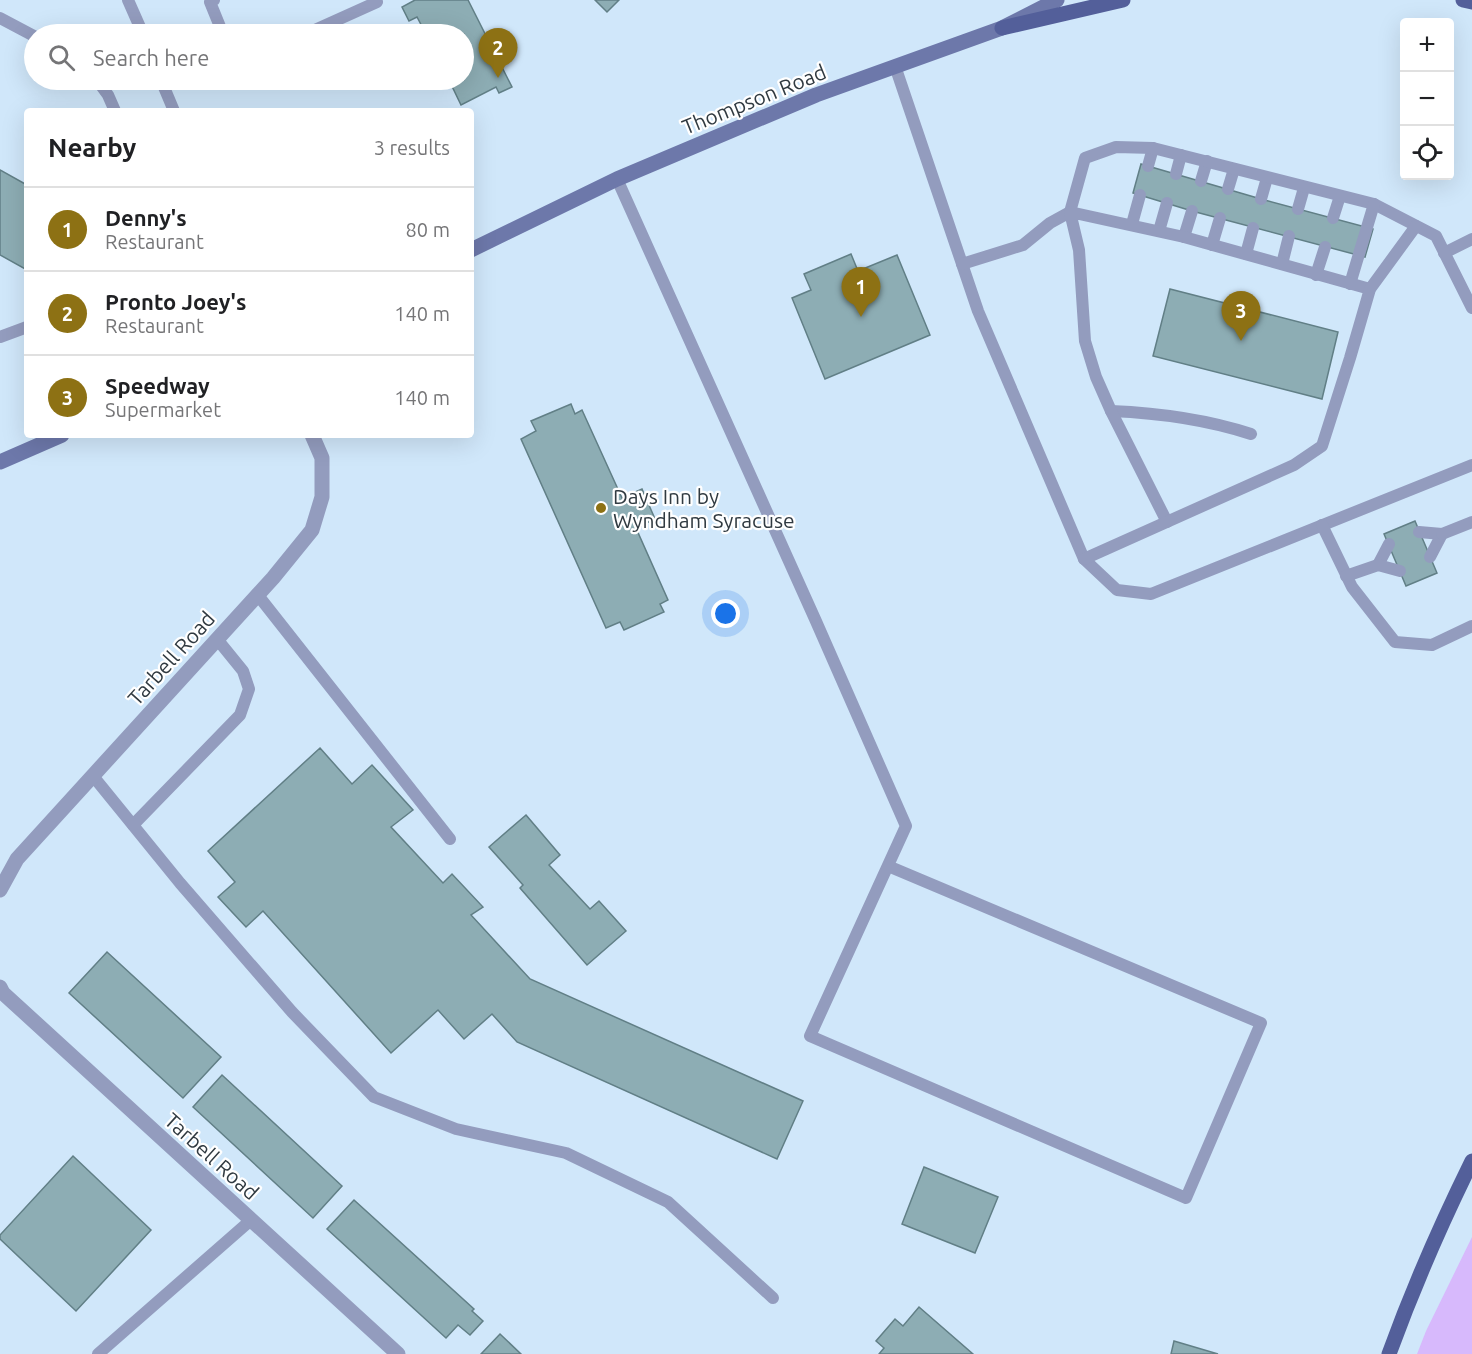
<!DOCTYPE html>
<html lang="en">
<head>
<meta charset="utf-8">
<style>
	body { margin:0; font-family:Ubuntu,sans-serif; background:#f2f2f2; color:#202124 }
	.controls { position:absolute; right:18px; top:18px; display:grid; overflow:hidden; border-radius:6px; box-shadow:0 6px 24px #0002 }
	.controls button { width:54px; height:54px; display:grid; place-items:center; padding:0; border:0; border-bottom:2px solid #e0e0e0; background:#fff; color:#202124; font:30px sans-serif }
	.you { position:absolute; left:726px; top:614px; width:21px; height:21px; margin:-15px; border:4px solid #fff; border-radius:50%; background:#1a73e8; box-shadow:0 0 0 9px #1a73e833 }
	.badge { display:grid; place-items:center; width:39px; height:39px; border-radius:50%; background:#8d7114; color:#fff; font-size:20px; font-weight:700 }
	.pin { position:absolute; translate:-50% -50px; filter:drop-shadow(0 2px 3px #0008) }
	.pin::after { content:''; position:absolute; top:32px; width:21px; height:18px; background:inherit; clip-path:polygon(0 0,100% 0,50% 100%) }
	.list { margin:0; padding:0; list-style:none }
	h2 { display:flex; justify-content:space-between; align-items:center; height:78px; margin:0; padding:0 24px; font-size:26px }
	h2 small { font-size:20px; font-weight:400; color:#757577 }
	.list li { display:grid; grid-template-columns:39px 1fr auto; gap:18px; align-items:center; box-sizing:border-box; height:84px; padding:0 24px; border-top:2px solid #e0e0e0 }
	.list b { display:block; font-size:22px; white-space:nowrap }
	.list p { margin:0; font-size:20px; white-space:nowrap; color:#757577 }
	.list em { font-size:20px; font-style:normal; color:#757577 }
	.icon { flex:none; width:33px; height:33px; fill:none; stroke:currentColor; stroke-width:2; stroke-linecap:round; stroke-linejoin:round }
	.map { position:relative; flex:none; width:1472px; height:1354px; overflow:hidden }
	.search { position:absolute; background:#fff; box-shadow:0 6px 24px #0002; left:24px; top:24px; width:450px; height:66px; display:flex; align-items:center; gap:15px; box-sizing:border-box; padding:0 21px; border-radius:33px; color:#757577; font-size:22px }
	.panel { position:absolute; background:#fff; box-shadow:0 6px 24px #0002; left:24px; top:108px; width:450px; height:330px; border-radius:6px }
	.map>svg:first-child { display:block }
</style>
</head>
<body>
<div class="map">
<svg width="1472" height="1354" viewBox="0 0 1472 1354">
	<rect width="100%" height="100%" fill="#d0e7fa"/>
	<path fill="#d7b9fc" d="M1472 1237V1354H1417L1426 1331Z"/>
	<g fill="#8dadb4" stroke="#617f86" stroke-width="1.5">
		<path d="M415 0H468L512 87 499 93 496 87 461 105 449 80H464V34H426L417 17 409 21 402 7Z"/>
		<path d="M595 0H619L607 12Z"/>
		<path d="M1141 164 1261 199 1373 229 1365 257 1192 211 1133 193Z"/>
		<path d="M0 170 27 185V270L0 255Z"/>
		<path d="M851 254 858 271 897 255 930 335 825 379 792 298 811 290 804 274Z"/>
		<path d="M1170 289 1338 332 1322 399 1153 356Z"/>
		<path d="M571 404 575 414 582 410 622 498 642 489 655 519 636 528 668 600 660 604 664 612 624 630 620 622 606 628 521 439 536 431 531 421Z"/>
		<path d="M1415 521 1437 573 1406 586 1384 534Z"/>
		<path d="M320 748 352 784 372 765 413 810 391 827 443 883 452 874 483 907 471 915 530 979 803 1101 777 1159 517 1042 492 1014 464 1039 438 1010 391 1053 263 911 246 927 218 897 235 882 208 851Z"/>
		<path d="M526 815 560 855 549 865 590 909 599 901 626 931 587 965 520 888 523 885 489 847Z"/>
		<path d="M107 952 221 1057 183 1098 69 993Z"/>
		<path d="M222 1075 342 1186 313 1218 193 1107Z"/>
		<path d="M73 1156 151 1230 76 1311 0 1239V1235Z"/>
		<path d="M924 1167 998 1197 975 1253 902 1224Z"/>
		<path d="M354 1200 474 1309 472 1311 483 1321 470 1335 458 1325 446 1338 327 1229Z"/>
		<path d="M919 1307 973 1354H879L884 1348 876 1341 895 1319 903 1326Z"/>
		<path d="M500 1334 521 1354H481Z"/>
		<path d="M1174 1341 1218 1354H1171Z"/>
	</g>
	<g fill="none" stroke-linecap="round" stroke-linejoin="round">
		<g stroke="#939cbe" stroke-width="12">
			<path d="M128 0 143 34"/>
			<path d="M214 0 210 2 223 34"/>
			<path d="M0 18 34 36"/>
			<path d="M306 34 377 2"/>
			<path d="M895 66 978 311 1084 559 1117 590 1151 594 1472 465"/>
			<path d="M97 80 108 95 115 111"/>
			<path d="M161 80 174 111"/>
			<path d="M1148 166 1153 148"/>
			<path d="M1176 174 1181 155"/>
			<path d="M617 179 815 619 906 826 810 1036 1186 1198 1261 1023 888 866"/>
			<path d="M1201 181 1207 161"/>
			<path d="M1228 189 1234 169"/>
			<path d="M1261 199 1267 178"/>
			<path d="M1298 209 1304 188"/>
			<path d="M1333 218 1340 196"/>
			<path d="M1132 224 1140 195"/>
			<path d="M1159 231 1167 203"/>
			<path d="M1184 237 1192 211"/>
			<path d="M1212 245 1220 218"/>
			<path d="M1444 253 1472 239"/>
			<path d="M1246 254 1253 228"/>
			<path d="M962 264 1023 245 1050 223 1070 212 1085 158 1116 147 1153 148 1374 204 1436 236 1472 308"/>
			<path d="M1282 264 1289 236"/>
			<path d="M1316 275 1325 247"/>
			<path d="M1350 284 1374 204"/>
			<path d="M0 337 27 327"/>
			<path d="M1111 411C1159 413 1205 419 1251 434"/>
			<path d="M1167 522 1111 411 1096 377 1085 341 1079 250 1070 212 1184 237 1370 289"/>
			<path d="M1322 525 1352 587 1395 642 1432 645 1472 626"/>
			<path d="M1419 532 1442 534 1430 557"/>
			<path d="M1442 534 1472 522"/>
			<path d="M1084 559 1294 465 1322 446 1350 358 1370 289 1416 226"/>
			<path d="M1378 565 1389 544"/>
			<path d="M1346 576 1378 565 1400 571"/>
			<path d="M257 594 450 839"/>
			<path d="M93 776 180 883 292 1012 374 1097 456 1129 566 1153 668 1202 773 1298"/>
			<path d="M133 825 240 715 249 689 243 671 217 639"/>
			<path d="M98 1354 251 1220"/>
		</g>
		<g stroke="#939cbe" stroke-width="15">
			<path d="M0 890 17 859 273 578 312 530 322 497V458L312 435"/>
			<path d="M0 987 3 993 398 1354"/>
		</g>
		<g stroke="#6d78aa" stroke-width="15">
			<path d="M471 250 617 179 816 95 1002 28 1057 0"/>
			<path d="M0 462 62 435"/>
		</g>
		<g stroke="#535f9a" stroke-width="15">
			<path d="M1463 0 1472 2"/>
			<path d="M1002 28 1123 0"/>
			<path d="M1389 1354C1413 1288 1441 1224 1472 1161"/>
		</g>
	</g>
	<circle fill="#8d7114" stroke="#fff" stroke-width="2" cx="601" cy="508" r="6"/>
	<g text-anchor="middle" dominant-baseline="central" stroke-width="4.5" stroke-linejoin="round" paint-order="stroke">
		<g font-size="21" fill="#303a41" stroke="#fff">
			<text transform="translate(754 99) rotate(-22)">Thompson Road</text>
			<text transform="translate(171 658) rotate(-48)">Tarbell Road</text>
			<text transform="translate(212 1156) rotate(42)">Tarbell Road</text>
		</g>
		<g font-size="21" fill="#303a41" stroke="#fff" text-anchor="start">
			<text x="613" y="496">Days Inn by<tspan x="613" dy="24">Wyndham Syracuse</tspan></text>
		</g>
	</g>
</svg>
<div class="controls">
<button>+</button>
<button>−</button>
<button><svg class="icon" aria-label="locate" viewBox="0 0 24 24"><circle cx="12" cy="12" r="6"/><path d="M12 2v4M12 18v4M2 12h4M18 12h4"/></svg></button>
</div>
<div class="you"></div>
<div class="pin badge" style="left:861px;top:317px">1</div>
<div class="pin badge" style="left:498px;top:78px">2</div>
<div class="pin badge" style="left:1241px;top:341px">3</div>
<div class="search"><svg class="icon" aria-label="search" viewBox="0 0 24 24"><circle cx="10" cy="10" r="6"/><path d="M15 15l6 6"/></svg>Search here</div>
<section class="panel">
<h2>Nearby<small>3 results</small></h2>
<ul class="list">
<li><span class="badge">1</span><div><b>Denny's</b><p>Restaurant</p></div><em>80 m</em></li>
<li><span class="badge">2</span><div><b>Pronto Joey's</b><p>Restaurant</p></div><em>140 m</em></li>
<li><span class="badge">3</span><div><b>Speedway</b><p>Supermarket</p></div><em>140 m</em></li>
</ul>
</section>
</div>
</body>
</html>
